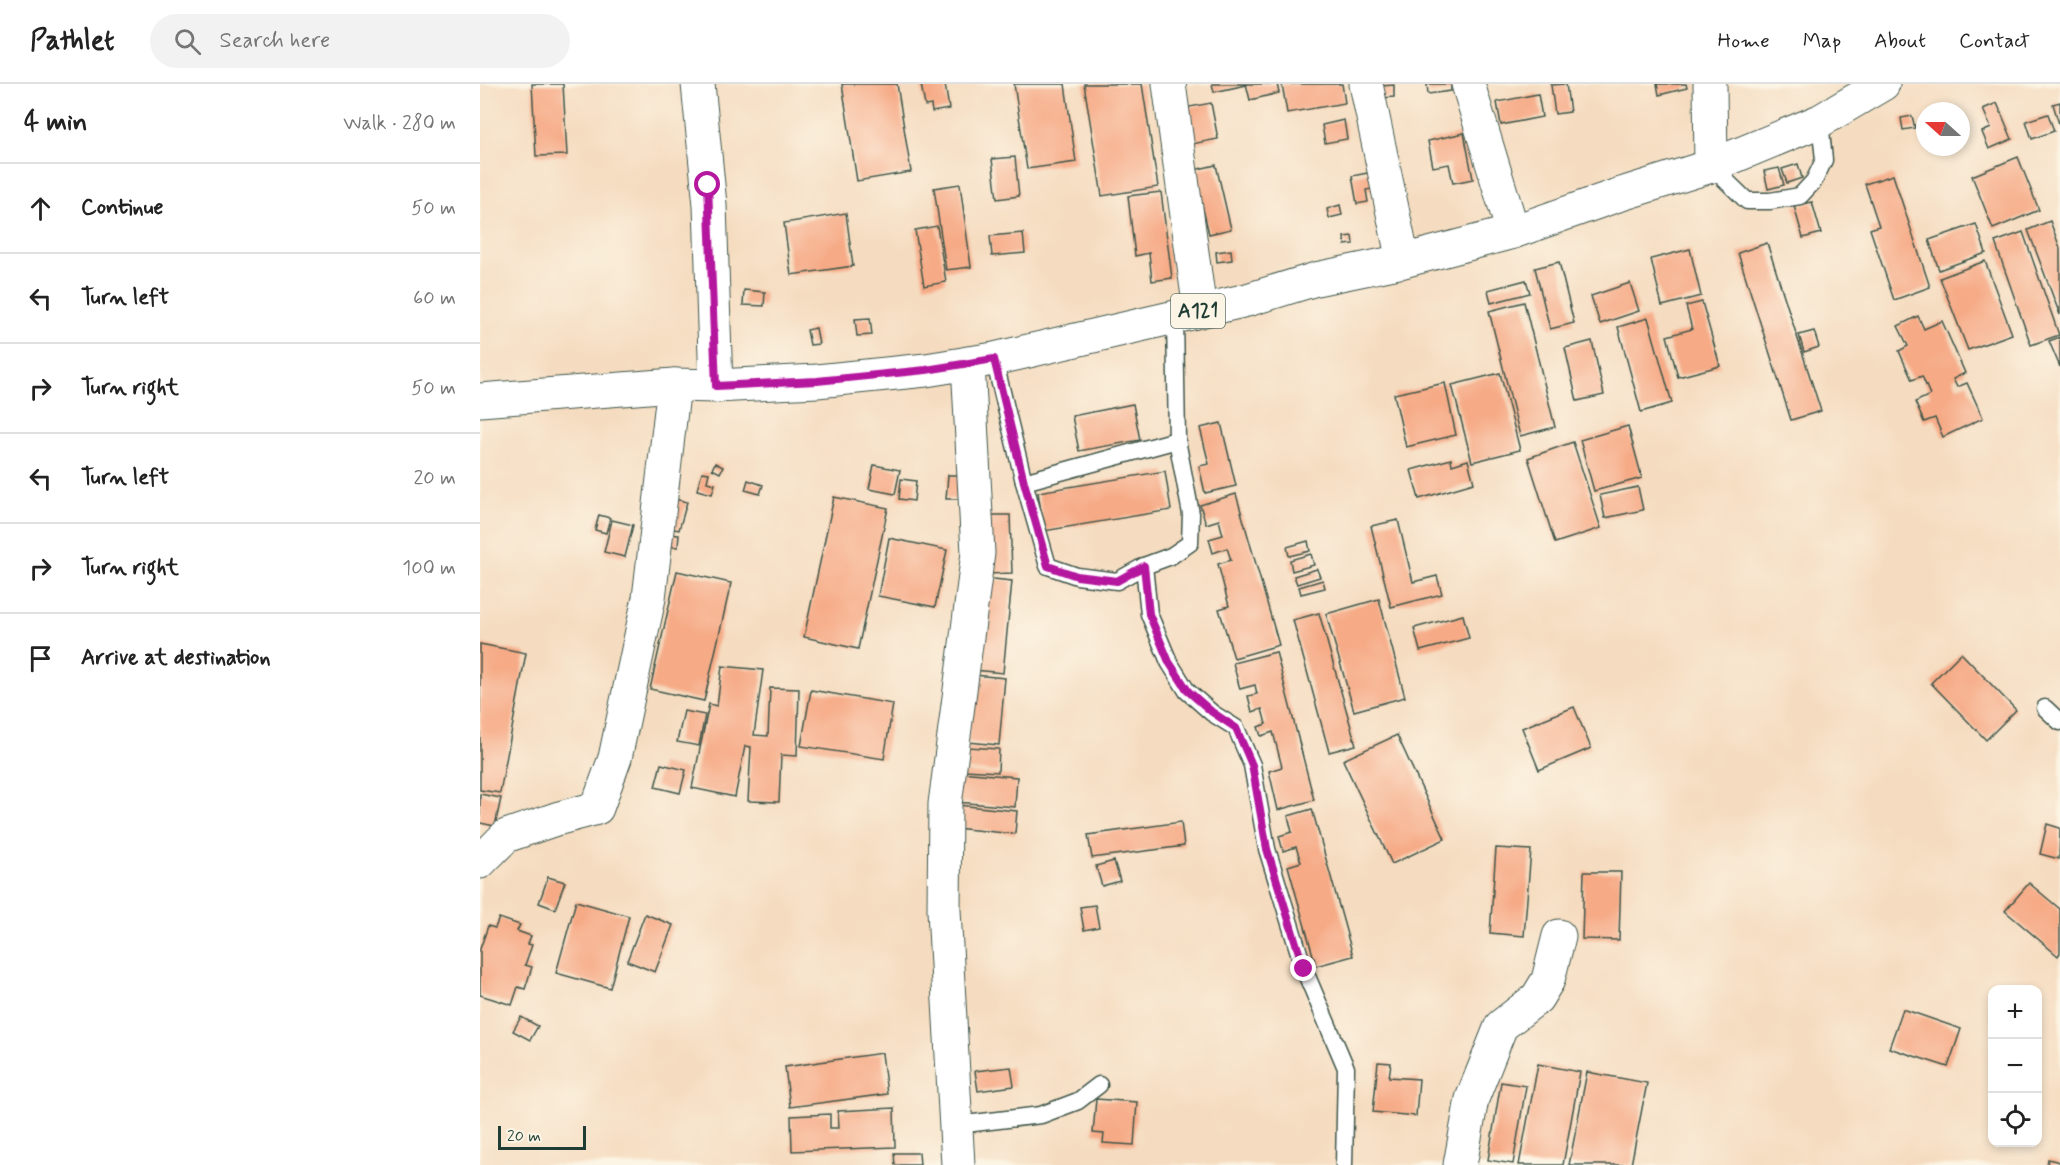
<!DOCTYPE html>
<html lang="en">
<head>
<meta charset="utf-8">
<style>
	body { margin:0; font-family:Mynerve,sans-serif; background:#f2f2f2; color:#222 }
	.controls { position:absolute; right:18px; bottom:18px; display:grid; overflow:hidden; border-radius:12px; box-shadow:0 3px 9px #0003 }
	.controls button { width:54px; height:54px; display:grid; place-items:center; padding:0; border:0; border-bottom:2px solid #e0e0e0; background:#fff; color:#222; font:30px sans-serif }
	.compass { position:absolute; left:1436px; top:18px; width:54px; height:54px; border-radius:50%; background:#fff; box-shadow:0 3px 9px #0003; rotate:291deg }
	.scale { position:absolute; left:18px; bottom:15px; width:88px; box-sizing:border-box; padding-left:6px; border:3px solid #1f3d34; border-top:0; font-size:16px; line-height:21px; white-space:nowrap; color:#1f3d34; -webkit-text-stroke:4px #fcf5e5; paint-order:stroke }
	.stop { position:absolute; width:18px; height:18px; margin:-14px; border:4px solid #b5179e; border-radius:50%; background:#fff }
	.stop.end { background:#b5179e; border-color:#fff; box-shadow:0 2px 6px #0008 }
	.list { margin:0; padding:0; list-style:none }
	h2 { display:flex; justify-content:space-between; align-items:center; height:78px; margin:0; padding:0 24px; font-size:26px }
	h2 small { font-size:20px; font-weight:400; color:#767676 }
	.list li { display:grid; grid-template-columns:39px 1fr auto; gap:18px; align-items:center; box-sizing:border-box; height:90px; padding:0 24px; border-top:2px solid #e0e0e0 }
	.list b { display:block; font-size:22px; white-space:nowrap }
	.list em { font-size:20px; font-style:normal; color:#767676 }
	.icon { flex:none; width:33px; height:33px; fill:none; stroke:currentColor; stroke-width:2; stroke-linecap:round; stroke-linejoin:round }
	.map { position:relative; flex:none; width:1580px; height:1081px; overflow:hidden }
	header { display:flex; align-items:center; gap:36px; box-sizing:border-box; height:84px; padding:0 30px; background:#fff; border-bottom:2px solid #e0e0e0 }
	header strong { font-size:28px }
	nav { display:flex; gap:33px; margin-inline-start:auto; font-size:21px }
	.search { width:420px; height:54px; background:#f2f2f2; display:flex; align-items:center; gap:15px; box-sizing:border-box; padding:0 21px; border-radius:33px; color:#767676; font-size:22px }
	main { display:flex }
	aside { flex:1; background:#fff }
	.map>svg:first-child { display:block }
</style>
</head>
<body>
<header>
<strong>Pathlet</strong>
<div class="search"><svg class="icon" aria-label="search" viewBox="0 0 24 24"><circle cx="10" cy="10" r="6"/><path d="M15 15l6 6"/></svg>Search here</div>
<nav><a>Home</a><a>Map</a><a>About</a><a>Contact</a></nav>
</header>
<main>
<aside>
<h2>4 min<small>Walk · 280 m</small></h2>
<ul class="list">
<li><svg class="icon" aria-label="ahead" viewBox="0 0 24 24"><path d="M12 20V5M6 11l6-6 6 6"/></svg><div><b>Continue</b></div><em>50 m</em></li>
<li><svg class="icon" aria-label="left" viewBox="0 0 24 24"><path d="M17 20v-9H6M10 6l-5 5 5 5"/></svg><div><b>Turn left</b></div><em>60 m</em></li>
<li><svg class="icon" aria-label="right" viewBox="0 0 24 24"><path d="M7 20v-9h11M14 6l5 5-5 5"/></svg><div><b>Turn right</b></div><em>50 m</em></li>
<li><svg class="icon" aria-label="left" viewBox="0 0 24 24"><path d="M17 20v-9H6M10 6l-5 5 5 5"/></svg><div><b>Turn left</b></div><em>20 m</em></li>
<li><svg class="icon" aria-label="right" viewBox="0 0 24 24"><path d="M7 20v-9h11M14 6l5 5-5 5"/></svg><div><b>Turn right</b></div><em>100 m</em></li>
<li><svg class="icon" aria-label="arrive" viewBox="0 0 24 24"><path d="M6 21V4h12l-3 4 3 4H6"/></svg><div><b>Arrive at destination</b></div></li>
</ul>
</aside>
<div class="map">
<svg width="1580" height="1081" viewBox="0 0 1580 1081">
	<rect width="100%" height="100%" fill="#fcf5e5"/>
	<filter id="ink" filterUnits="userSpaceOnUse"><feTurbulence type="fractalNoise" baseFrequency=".0167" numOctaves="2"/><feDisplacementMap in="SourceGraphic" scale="12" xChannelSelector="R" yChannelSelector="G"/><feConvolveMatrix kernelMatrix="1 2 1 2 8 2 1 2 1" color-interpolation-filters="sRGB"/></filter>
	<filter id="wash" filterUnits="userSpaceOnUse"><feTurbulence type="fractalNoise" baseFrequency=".008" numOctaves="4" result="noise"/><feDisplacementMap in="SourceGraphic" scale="24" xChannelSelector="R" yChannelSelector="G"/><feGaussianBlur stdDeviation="1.35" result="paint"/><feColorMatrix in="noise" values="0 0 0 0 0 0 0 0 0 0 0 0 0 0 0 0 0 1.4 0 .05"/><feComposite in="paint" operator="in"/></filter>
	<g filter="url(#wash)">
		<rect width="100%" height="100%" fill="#f5dcc0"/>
		<g id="blocks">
			<g fill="#f6aa86">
				<path d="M52 0H83L87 71 56 72Z"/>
				<path d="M362 0H417L431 88 377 97Z"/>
				<path d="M441 0H465L469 25 452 28 451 21 445 22Z"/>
				<path d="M534 0H585L596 78 547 85Z"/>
				<path d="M604 0H662L678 103 622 112Z"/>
				<path d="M732 0H765L766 1 734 8Z"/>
				<path d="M766 0H797L799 9 770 16Z"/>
				<path d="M802 0H862L865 19 807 29Z"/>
				<path d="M947 0H971V7L948 10Z"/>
				<path d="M1086 0 1090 28 1075 30 1071 1Z"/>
				<path d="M1177 0H1206L1207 4 1179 11Z"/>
				<path d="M914 1V13L901 14V2Z"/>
				<path d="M1058 10 1062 33 1021 41 1017 18Z"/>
				<path d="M1580 18V40H1579L1573 20Z"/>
				<path d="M731 19 738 55 712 60 704 24Z"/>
				<path d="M1517 19 1532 55 1509 65 1502 48 1511 44 1503 25Z"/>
				<path d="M1568 30 1574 47 1552 55 1546 37Z"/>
				<path d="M1432 32 1435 44 1423 46 1421 34Z"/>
				<path d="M864 36 867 55 845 59 842 41Z"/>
				<path d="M984 49 993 95 973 99 969 80 953 83 948 57Z"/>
				<path d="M535 73 539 112 517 115 512 75Z"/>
				<path d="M1538 73 1559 126 1513 145 1492 92Z"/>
				<path d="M1318 80 1322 94 1307 99 1302 85Z"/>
				<path d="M736 81 751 145 729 150 714 86Z"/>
				<path d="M1299 84 1304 101 1288 105 1284 87Z"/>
				<path d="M898 87 901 103 886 106 888 118 877 120 872 92Z"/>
				<path d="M1413 91 1450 203 1414 216 1390 145 1399 142 1385 100Z"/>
				<path d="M480 100 491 183 466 186 454 104Z"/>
				<path d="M681 108 692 194 672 197 669 169 655 172 648 112Z"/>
				<path d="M1332 118 1341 149 1323 154 1314 122Z"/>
				<path d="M860 121 862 131 849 134 847 125Z"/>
				<path d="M366 129 373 182 311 191 304 139Z"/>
				<path d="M1570 137 1580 164V231L1548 146Z"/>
				<path d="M1496 140 1506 169 1459 186 1449 156Z"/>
				<path d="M457 142 466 198 444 202 435 146Z"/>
				<path d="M1543 148 1579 251 1551 261 1515 158Z"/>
				<path d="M543 149 545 169 512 172 510 152Z"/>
				<path d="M872 152 873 160 865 161 864 153Z"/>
				<path d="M1287 159 1341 327 1311 336 1258 169Z"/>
				<path d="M1210 165 1221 212 1182 222 1171 175Z"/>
				<path d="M751 166 752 176 737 178 736 168Z"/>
				<path d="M1505 177 1532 250 1488 266 1460 194Z"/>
				<path d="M1079 178 1094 239 1070 245 1055 184Z"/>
				<path d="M1046 196 1050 209 1011 219 1008 206Z"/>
				<path d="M1150 199 1159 227 1120 240 1111 212Z"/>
				<path d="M264 206 285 208 284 222 263 221Z"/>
				<path d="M1044 218 1075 343 1040 352 1009 227Z"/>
				<path d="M1222 218 1240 282 1198 293 1187 252 1212 245 1206 222Z"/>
				<path d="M1438 232 1444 245 1462 237 1485 289 1473 295 1477 303 1487 299 1503 334 1463 353 1455 334 1444 338 1435 318 1450 311 1442 292 1432 296 1419 267 1428 262 1418 242Z"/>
				<path d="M390 234 392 251 377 252 375 235Z"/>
				<path d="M1168 234 1192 319 1161 328 1138 243Z"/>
				<path d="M336 244 339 260 330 261 327 246Z"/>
				<path d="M1334 247 1339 263 1324 268 1319 251Z"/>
				<path d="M1580 253V283L1569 257Z"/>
				<path d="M1112 257 1124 311 1097 317 1085 264Z"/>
				<path d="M1020 289 1040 366 992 378 972 301Z"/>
				<path d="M965 299 976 351 926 363 914 310Z"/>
				<path d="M653 320 660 356 599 367 592 332Z"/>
				<path d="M741 339 756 402 725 409 719 382 729 380 720 344Z"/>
				<path d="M1148 342 1162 394 1114 407 1100 356Z"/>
				<path d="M1093 358 1121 444 1075 459 1048 374Z"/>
				<path d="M971 375 972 381 988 376 994 399 939 415 931 386Z"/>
				<path d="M235 379 243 383 240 389 232 385Z"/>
				<path d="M394 381 420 386 415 410 389 405Z"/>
				<path d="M685 387 691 426 564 447 558 408Z"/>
				<path d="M222 388 229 389 227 398 235 400 232 410 217 406Z"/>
				<path d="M468 391H486L484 415H466Z"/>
				<path d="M421 395 436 397 434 417 419 415Z"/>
				<path d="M268 396 283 401 280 410 265 406Z"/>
				<path d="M1158 403 1163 426 1125 434 1120 411Z"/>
				<path d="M756 410 799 561 754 574 739 525 749 522 738 480 751 476 747 464 733 469 729 455 743 451 739 436 726 440 720 421Z"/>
				<path d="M354 413 408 424 378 565 324 553Z"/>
				<path d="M195 415 207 418 199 446 188 444Z"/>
				<path d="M119 431 130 434 126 449 115 446Z"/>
				<path d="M507 431H530L532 489 508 490Z"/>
				<path d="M132 436 153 441 145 473 124 468Z"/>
				<path d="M918 436 933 498 957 492 962 510 911 523 891 442Z"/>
				<path d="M184 450 199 451 198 463 184 462Z"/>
				<path d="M409 454 467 466 455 523 398 512Z"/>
				<path d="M828 457 830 467 809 472 807 463Z"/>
				<path d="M831 470 834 481 812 487 810 476Z"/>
				<path d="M837 485 840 493 817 500 814 492Z"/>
				<path d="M197 487 251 499 224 617 170 605Z"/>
				<path d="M504 494 532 497 523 589 494 586Z"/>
				<path d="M843 496 845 504 821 510 819 503Z"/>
				<path d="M899 515 925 613 874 627 846 530Z"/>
				<path d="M839 529 876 661 849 668 813 536Z"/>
				<path d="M983 531 989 554 940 567 934 544Z"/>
				<path d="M0 560 46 569 20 709 0 706Z"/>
				<path d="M796 568 834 716 798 726 789 687 802 683 793 648 781 652 778 643 786 640 782 625 772 628 768 612 777 610 775 601 760 605 753 579Z"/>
				<path d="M1481 569 1536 626 1506 656 1451 599Z"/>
				<path d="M242 582 283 586 274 651 288 652 290 604 319 605 317 672 301 671 299 718 268 717 271 663 265 662 255 713 212 704 229 620 237 622Z"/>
				<path d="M494 591 525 594 519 661 488 658Z"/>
				<path d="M331 606 413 620 404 675 321 662Z"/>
				<path d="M1094 623 1111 664 1059 686 1042 644Z"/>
				<path d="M204 627 225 631 219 662 197 658Z"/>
				<path d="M917 651 965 755 912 780 863 676Z"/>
				<path d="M487 663 519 665 518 688 485 686Z"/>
				<path d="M181 680 206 686 200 709 175 703Z"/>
				<path d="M479 688 537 693 535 723 476 718Z"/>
				<path d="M0 710 21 714 15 742 0 739Z"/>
				<path d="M477 721 537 727 535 750 475 744Z"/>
				<path d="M832 725 873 872 836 882 808 782 821 778 816 763 803 767 799 752 812 748 808 732Z"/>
				<path d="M701 738 704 762 612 774 608 751Z"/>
				<path d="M1567 740 1580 744 1579 775 1560 770Z"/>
				<path d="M1016 764 1051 766 1044 852 1010 849Z"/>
				<path d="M634 777 640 797 622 802 616 782Z"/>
				<path d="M1104 788H1141L1139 856 1102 855Z"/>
				<path d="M68 793 85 798 75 825 59 819Z"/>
				<path d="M1549 799 1580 825V869L1578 872 1525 827Z"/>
				<path d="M96 817 149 832 130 904 76 889Z"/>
				<path d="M615 821 619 843 604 846 600 823Z"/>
				<path d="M165 830 193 841 175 888 147 877Z"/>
				<path d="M19 834 40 841 37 847 51 852 48 860 52 861 45 881 52 883 45 905 38 903 32 921 0 911V865L8 842 15 844Z"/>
				<path d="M1423 925 1481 945 1468 983 1409 964Z"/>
				<path d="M41 933 58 942 50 956 33 947Z"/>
				<path d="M402 969 407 1010 310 1023 305 983Z"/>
				<path d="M898 978 911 979 909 993 939 995 936 1032 893 1028Z"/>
				<path d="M1058 980 1100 988 1083 1081H1039Z"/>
				<path d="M531 983 534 1002 498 1007 495 987Z"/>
				<path d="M1107 988 1167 999 1151 1081H1089Z"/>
				<path d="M1021 998 1046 1002 1033 1080 1008 1076Z"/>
				<path d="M616 1015 657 1018 654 1061 623 1059 624 1050 613 1049Z"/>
				<path d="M414 1024 415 1063 312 1067 311 1032 350 1030V1044H359L358 1027Z"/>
				<path d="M414 1069H439L440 1081H415Z"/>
				<path d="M1568 1075 1580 1078V1081H1567Z"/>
			</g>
		</g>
	</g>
	<g filter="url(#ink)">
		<use href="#blocks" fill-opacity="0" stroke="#3f5549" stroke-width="1.5"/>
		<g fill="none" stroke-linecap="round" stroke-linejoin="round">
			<g stroke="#3f5549" stroke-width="19">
				<g id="lane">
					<path d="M1231 82 1267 117H1290L1320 112 1334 97 1344 76 1340 37"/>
					<path d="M514 275 544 398 568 482 597 492 637 497 664 482 691 472 710 459 711 430 697 356 695 233"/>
					<path d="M544 398 697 356"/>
					<path d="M664 482 669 530 689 578 707 607 732 629 756 644 772 681 787 765 824 885 866 984 864 1081"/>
					<path d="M1565 624 1580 638"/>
					<path d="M477 1041 561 1031 598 1017 619 1001"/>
				</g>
			</g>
			<g stroke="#3f5549" stroke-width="35">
				<g id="street">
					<path d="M218 0 230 121 236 302"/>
					<path d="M689 0 720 227"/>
					<path d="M886 0 923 177"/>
					<path d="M988 0 1033 148"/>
					<path d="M1230 0 1231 82"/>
					<path d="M0 778 26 752 76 735 117 724 135 674 169 514 194 301"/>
					<path d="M478 1081 464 826 465 720 498 469 488 279"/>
					<path d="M980 1081 992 1015 1021 942 1057 914 1068 896 1079 852"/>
				</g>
			</g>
			<g stroke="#3f5549" stroke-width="35">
				<path id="primary" d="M0 316 194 301 236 302 337 297 446 286 514 275 695 233 767 216 836 195 923 177 1033 148 1135 112 1231 82 1340 37 1403 0"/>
			</g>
			<use href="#lane" stroke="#fff" stroke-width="16"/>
			<use href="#street" stroke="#fff" stroke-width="33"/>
			<use href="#primary" stroke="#fff" stroke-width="33"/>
		</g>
	</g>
	<g fill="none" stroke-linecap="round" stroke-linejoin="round" filter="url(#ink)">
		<path stroke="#b5179e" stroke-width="8" d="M228 101 236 302 337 297 446 286 514 275 544 398 568 482 597 492 637 497 664 482 669 530 689 578 708 607 732 628 756 644 772 681 787 765 824 885"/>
	</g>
	<g text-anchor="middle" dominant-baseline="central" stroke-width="5" stroke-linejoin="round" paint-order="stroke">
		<rect fill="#fcf5e5" stroke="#617469" stroke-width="1.5" x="691" y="210" width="54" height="34" rx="4.5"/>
		<g font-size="20" font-weight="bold" fill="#1f3d34">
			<text x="718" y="227">A121</text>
		</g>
	</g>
</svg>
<div class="controls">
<button>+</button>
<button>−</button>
<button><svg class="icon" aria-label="locate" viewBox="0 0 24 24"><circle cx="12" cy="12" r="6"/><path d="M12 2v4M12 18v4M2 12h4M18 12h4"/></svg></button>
</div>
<svg class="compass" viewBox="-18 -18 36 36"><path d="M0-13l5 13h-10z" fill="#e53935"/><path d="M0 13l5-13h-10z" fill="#767676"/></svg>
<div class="scale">20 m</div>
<div class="stop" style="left:228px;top:101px"></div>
<div class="stop end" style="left:824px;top:885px"></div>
</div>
</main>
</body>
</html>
